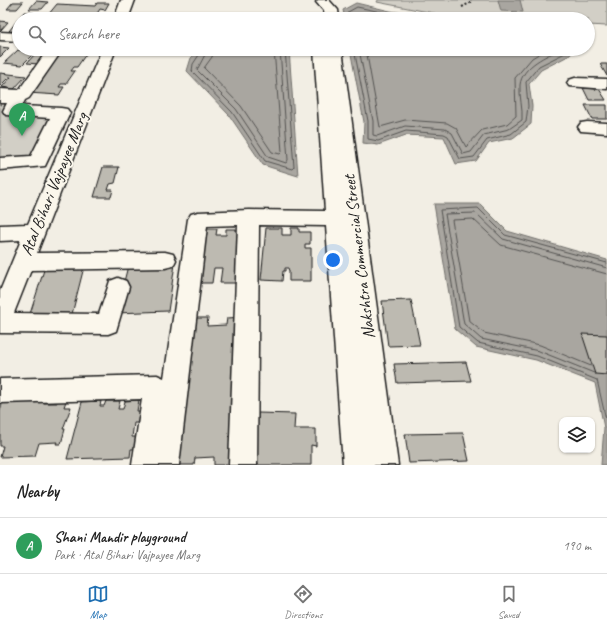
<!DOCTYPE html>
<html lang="en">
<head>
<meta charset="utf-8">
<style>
	body { margin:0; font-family:Caveat,sans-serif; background:#f2f2f2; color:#222 }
	.controls { position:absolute; right:12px; bottom:12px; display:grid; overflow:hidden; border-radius:8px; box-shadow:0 1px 3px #0004 }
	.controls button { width:36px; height:36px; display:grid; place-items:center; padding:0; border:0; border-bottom:1px solid #e0e0e0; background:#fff; color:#222; font:20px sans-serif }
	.you { position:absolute; left:333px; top:260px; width:14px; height:14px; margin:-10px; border:3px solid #fff; border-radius:50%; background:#1a73e8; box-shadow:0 0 0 6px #1a73e833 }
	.badge { display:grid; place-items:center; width:26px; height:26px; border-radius:50%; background:#1f6fb2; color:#fff; font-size:13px; font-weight:700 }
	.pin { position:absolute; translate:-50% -33px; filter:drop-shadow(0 1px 2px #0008) }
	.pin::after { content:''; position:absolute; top:21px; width:14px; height:12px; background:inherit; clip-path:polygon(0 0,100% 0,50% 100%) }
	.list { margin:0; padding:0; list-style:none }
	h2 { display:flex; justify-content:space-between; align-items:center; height:52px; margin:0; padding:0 16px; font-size:17px }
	h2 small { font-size:13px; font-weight:400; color:#767676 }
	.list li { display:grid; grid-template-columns:26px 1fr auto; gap:12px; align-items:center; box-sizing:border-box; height:56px; padding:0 16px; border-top:1px solid #e0e0e0 }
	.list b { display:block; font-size:15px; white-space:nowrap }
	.list p { margin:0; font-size:13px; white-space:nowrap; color:#767676 }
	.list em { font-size:13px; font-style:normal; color:#767676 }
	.icon { flex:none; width:22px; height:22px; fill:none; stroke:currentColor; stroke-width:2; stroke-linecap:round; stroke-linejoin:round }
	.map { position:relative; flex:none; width:607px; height:465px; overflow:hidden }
	.search { position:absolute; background:#fff; box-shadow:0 1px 3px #0004; left:12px; right:12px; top:12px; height:44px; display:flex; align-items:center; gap:10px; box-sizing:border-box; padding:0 14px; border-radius:22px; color:#767676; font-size:15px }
	.sheet { height:108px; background:#fff }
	nav { display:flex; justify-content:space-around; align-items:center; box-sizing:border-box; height:56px; border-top:1px solid #e0e0e0; background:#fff; font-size:11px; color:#767676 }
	nav a { display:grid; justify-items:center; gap:2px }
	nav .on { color:#1f6fb2 }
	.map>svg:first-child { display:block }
</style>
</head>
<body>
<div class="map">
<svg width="607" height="465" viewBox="0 0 607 465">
	<rect width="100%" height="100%" fill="#f2eee4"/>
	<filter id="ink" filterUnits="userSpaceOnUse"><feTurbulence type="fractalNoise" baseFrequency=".025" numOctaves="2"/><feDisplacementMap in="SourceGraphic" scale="8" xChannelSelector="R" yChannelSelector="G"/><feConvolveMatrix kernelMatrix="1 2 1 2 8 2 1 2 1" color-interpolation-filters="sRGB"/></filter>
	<g filter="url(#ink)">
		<g fill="#d2cfc6" stroke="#777671">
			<path d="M378 0H607V26L588 25V19H491L454 17 377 2Z"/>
			<path d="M0 98H17L12 111 57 110 32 160 0 161Z"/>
		</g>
		<g fill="#a9a6a0" stroke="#716f6b">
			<path d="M498 0H520L523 12 501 11Z"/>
			<path d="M356 3 390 11 442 19H345L343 10Z"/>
			<path d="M200 49H289L298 176 263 165 229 115 187 71 191 58Z"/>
			<path d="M350 49H574L570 55 541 70 529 84 532 106 531 124 513 138 489 143 476 161 456 164 444 137 406 135 378 145 363 143 364 122Z"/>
			<path d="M434 204H480L507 231 607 260V465H601L604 428 595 383 536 360 476 347 455 329Z"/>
		</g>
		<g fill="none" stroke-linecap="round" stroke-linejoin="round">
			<g stroke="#545351" stroke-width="1">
				<path d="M348 19V12L357 7 415 19"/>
				<path d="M203 49 193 64 192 71 232 112 265 161 292 169 294 167 285 49"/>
				<path d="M208 49 197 70 236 109 268 157 286 163 288 160 280 49"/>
				<path d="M214 49 212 57 204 68 241 106 272 152 280 154 282 152 274 49"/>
				<path d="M354 49 368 121V139L378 141 406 131 444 134 448 136 460 159 474 157 487 140 511 134 526 122 528 106 526 82 539 66 567 52 569 49"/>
				<path d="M359 49 373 121V135L377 136 405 126 445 129 452 133 463 154 471 152 484 135 509 129 522 120C523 108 519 97 520 85 522 66 547 55 562 49"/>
				<path d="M366 49 380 127 405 120 447 123 456 128 466 147 482 130 507 124 516 116 515 78 532 58 547 49"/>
				<path d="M607 263 505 235 478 208 440 210 459 327 478 343 537 356 597 380 607 424"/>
				<path d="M591 366 540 345 484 333 469 321 452 220 473 219 501 245 607 274"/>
				<path d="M594 373 539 351 481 339 464 324 445 214 476 213 503 239 607 268"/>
			</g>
		</g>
		<g fill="#bdbab1" stroke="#1c1c1c">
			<path d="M36 1 48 2 42 9H29Z"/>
			<path d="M13 2H23L17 9H7Z"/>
			<path d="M97 3H109L105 10 100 9 96 15H101L99 19 48 15 57 4 95 6Z"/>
			<path d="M24 12 36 13 35 15 26 16H34L32 19H19V26L15 29H19V32L9 31Z"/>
			<path d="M0 21 8 22 1 30H0Z"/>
			<path d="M0 47 9 48 0 57Z"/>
			<path d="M18 50 49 53 38 64 27 63 35 54H33L22 65 4 63Z"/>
			<path d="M58 52 86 54 77 67H74L71 71H75L66 84H61L59 87H64L59 95 28 93Z"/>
			<path d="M600 64H607V76Z"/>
			<path d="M0 73 26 76 14 89 2 87 11 77H9L0 86Z"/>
			<path d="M583 88 599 89 606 100H589Z"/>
			<path d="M585 105H607V119H592Z"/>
			<path d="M103 167H119L115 183 110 184 108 190H113L111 197H94Z"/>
			<path d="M266 228H282V235H291V228H299V232H310V244H305V248H311V281H289V271L288 268H285V271H283L282 281 261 280Z"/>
			<path d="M199 229H217L216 235H226V229H236V232H245L244 283H220L222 268H214L212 283H191Z"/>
			<path d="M175 264 168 311 116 313 128 266Z"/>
			<path d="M84 267 72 314 29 317 44 270Z"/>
			<path d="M411 300 420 345 388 346 382 301Z"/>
			<path d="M244 317 237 465H214V457L195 458 194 465H169L189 318H208L207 326 226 325 227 318Z"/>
			<path d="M582 334 607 335V375L595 374Z"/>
			<path d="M466 362 471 381 397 383 394 364Z"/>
			<path d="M46 398 44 403H57L59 398H67L64 407H71L63 429H65L61 444H56L57 442 39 443 35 456 0 457 3 446H0V410L4 399Z"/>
			<path d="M139 400 137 411H145L143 423H134L132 437H139L137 449H131L130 457 67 459 82 402 101 401 100 406H104L106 401H120L118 409H123L125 401Z"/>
			<path d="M258 413 295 414 294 429H316V446L311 445V465H253Z"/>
			<path d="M463 433 469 461 409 463 405 434Z"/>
		</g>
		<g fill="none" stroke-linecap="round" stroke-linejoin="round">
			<g stroke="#1c1c1c" stroke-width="3">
				<g id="minor">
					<path d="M121 0H135L128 19H114Z"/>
					<path d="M318 0H329L338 10 339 19H325L324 11 316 2Z"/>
					<path d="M0 32 19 33V41L0 40Z"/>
					<path d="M48 49H63L29 98 25 100 22 106 61 108 67 109 70 113 45 166 0 170V158L31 156 50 118 6 115 3 111 7 103H0V89L19 90Z"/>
					<path d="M102 49H116L37 253 165 252 173 254 176 260 173 266 165 268 31 270 14 313 99 314 110 281 118 278 126 281 129 287 116 331 108 334 0 333V291L21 240 0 241V225L28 224Z"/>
					<path d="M314 49H342L398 465H343L326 226 259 225 257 465H229L238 225 207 226 179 465H132L142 399 0 403V379L157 375 164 378 188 219 191 214 198 212 249 210 325 211Z"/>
					<path d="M575 78 607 79V89L569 86 567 83 569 80Z"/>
					<path d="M587 122 607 123V133L581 131 578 127 581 123Z"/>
				</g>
			</g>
			<path stroke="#1c1c1c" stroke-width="2" stroke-dasharray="2 2" stroke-linecap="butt" d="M462 7 470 3 471 0"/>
			<use href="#minor" fill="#fbf7ec" fill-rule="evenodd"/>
		</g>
	</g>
	<g text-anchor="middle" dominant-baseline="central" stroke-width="4" stroke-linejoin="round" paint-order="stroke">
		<g font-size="17" fill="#1c1c1c" stroke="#fbf7ec">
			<text transform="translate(54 184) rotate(-68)">Atal Bihari Vajpayee Marg</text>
			<text transform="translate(359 257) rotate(-97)">Nakshtra Commercial Street</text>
		</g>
	</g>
</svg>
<div class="controls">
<button><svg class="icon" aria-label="layers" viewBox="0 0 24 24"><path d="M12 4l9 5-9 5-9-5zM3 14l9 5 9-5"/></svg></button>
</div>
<div class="you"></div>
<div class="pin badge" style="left:22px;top:136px;background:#2e9e5b">A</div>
<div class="search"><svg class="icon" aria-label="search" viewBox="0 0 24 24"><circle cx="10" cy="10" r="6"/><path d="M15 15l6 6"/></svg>Search here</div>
</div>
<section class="sheet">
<h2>Nearby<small></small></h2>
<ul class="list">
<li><span class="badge" style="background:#2e9e5b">A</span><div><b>Shani Mandir playground</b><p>Park · Atal Bihari Vajpayee Marg</p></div><em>190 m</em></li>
</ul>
</section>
<nav>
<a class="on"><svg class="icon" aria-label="map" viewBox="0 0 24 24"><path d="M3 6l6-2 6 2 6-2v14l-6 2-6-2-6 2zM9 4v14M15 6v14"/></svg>Map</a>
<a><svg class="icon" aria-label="directions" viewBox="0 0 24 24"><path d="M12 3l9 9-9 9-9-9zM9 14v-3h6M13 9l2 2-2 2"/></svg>Directions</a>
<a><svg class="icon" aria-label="saved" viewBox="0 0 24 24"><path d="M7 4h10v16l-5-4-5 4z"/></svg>Saved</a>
</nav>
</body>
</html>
